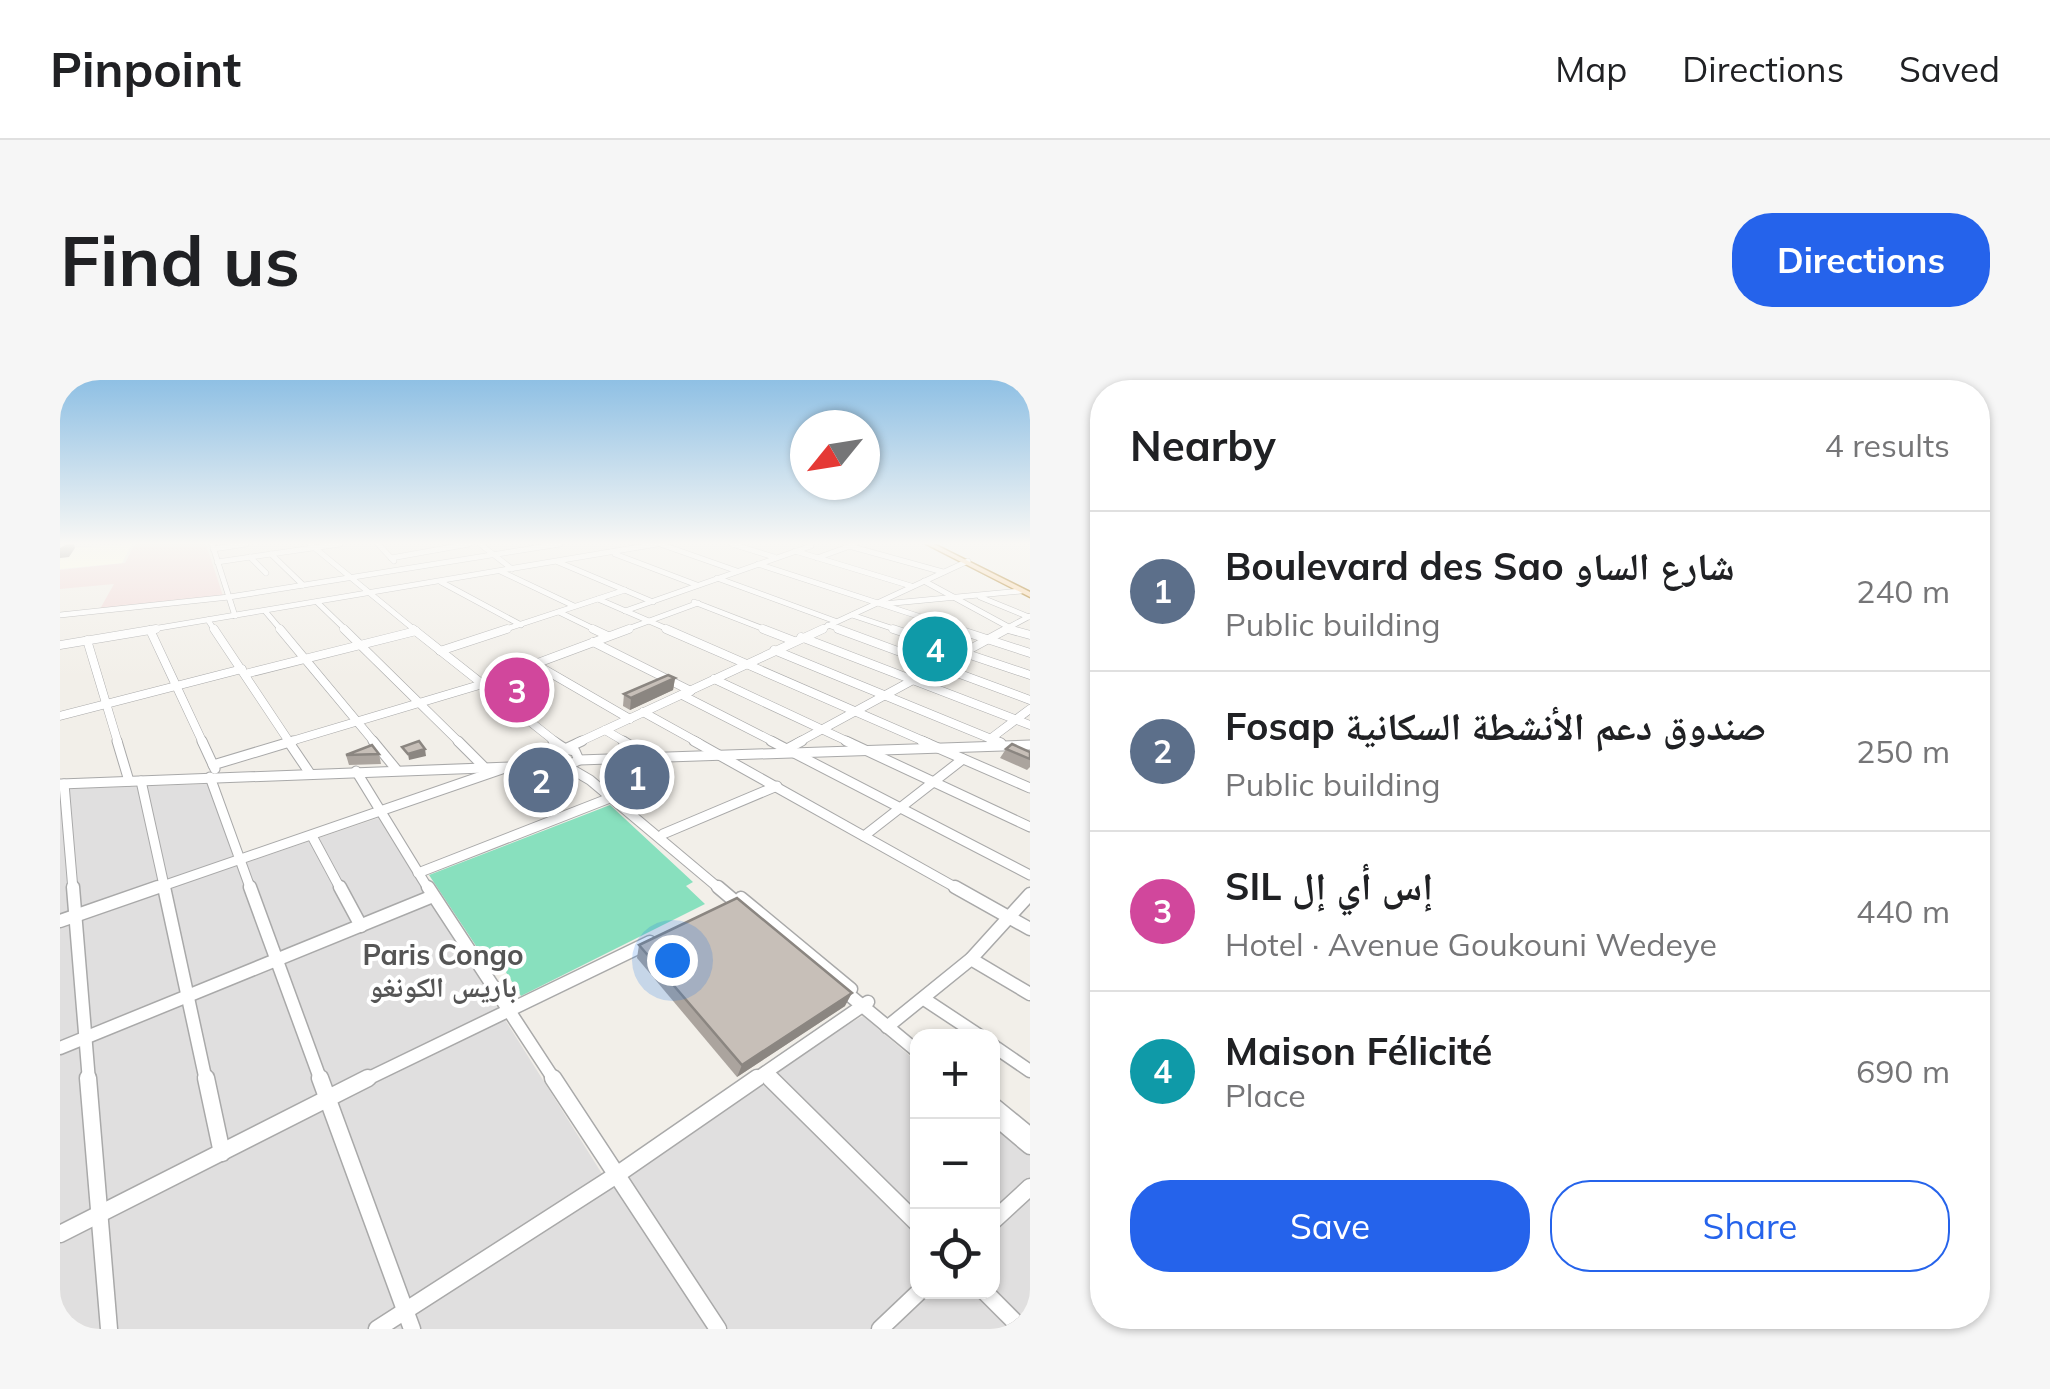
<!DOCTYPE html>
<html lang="en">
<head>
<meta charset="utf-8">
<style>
	body { margin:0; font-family:Mulish,"Noto Naskh Arabic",sans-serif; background:#f6f6f6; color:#202124 }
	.controls { position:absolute; right:30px; bottom:30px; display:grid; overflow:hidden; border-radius:20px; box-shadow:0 2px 8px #0004 }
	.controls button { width:90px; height:90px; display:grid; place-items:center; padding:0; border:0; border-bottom:2px solid #e0e0e0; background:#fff; color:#202124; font:50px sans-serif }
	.compass { position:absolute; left:730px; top:30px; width:90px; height:90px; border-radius:50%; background:#fff; box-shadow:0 2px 8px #0004; rotate:240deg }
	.you { position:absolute; left:612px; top:580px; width:35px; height:35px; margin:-25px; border:8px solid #fff; border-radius:50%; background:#1a73e8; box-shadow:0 0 0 15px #1a73e833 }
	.badge { display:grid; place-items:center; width:65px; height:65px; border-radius:50%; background:#2563eb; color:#fff; font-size:32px; font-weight:700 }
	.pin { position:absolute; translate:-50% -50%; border:5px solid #fff; box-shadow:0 2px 10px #0006 }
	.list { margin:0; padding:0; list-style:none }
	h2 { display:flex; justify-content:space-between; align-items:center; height:130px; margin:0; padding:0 40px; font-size:42px }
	h2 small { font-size:32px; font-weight:400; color:#757577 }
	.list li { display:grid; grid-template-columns:65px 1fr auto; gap:30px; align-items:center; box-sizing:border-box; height:160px; padding:0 40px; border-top:2px solid #e0e0e0 }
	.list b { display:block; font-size:38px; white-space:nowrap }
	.list p { margin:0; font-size:32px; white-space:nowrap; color:#757577 }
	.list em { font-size:32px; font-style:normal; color:#757577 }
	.actions { display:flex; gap:20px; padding:30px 40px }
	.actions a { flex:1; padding:22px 0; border:2px solid #2563eb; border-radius:40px; text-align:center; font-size:35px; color:#2563eb }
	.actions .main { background:#2563eb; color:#fff }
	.icon { flex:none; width:55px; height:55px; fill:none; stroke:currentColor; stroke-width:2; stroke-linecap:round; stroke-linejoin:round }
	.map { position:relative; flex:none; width:970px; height:949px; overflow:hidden; border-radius:40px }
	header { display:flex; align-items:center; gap:60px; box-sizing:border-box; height:140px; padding:0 50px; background:#fff; border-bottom:2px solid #e0e0e0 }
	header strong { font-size:48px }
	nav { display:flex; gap:55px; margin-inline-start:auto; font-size:35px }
	.intro { display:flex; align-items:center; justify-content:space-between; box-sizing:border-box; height:240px; padding:0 60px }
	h1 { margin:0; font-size:70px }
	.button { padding:25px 45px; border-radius:40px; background:#2563eb; color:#fff; font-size:35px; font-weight:700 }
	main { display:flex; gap:60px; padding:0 60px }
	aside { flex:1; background:#fff; border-radius:40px; box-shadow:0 2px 8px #0004 }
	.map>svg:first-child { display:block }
</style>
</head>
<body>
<header>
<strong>Pinpoint</strong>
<nav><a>Map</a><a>Directions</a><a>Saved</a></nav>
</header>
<div class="intro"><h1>Find us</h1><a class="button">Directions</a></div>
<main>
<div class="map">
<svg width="970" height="949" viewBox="0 0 970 949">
	<rect width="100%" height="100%" fill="#f2efe9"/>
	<path fill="#e0dfdf" d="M149 404 176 486 318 438 551 808 749 666 803 636 857 682 858 912H932L933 745 970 776V949H0V409Z"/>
	<path fill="#f2dad9" d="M75 164H146L163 216 40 229 54 204 0 209V190L65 183Z"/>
	<path fill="#ffffe5" d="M72 164 62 183 0 189V178L9 177 15 168Z"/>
	<path fill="#88e0be" d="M550 425 633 502 626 506 645 524 461 616 444 589 434 593 369 495Z"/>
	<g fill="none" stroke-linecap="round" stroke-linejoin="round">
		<g stroke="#a9a9a9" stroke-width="6">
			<g id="minor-far4">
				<path d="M152 164 175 236"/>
				<path d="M250 164 356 251"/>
				<path d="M318 164 334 181"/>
				<path d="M420 164 452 189"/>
				<path d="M600 164 677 191"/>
				<path d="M672 164 714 177"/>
				<path d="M789 166 883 192"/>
				<path d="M153 169 186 164"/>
				<path d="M735 171 851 206"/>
				<path d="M211 174 243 205"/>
				<path d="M555 174 637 205"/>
				<path d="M190 177 206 193"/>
				<path d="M331 178 409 164"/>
				<path d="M757 178 793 165"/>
				<path d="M157 182 280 164"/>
				<path d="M498 182 593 222"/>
				<path d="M698 184 904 251"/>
				<path d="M440 191 514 226"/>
				<path d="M657 198 775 241"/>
				<path d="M864 201 956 251"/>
				<path d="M381 202 461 245"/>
				<path d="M920 217 969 237"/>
				<path d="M538 219 612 251"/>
				<path d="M257 222 287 251"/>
				<path d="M634 222 709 251"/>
				<path d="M823 224 961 211"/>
				<path d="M205 231 222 251"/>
				<path d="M565 231 751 166"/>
				<path d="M499 232 538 251"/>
				<path d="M0 235 169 217 500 164"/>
				<path d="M792 235 840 251"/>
				<path d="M148 240 155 251"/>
				<path d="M768 245 785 251"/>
				<path d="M81 251 597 164"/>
				<path d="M440 251 565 210"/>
				<path d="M562 251 638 223"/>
				<path d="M757 251 908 181"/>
				<path d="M942 251 970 236"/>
			</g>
		</g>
		<g stroke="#a9a9a9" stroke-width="9">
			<g id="minor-far3">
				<path d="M154 249 230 363"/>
				<path d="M220 249 315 363"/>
				<path d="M284 249 400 363"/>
				<path d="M353 249 497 363"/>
				<path d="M533 249 548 256"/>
				<path d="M606 249 868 363"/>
				<path d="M703 249 734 261"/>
				<path d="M778 249 970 320"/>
				<path d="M833 249 970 295"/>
				<path d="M896 249 970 273"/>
				<path d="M948 249 970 255"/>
				<path d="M90 250 143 363"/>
				<path d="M741 257 970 345"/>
				<path d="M27 260 58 363"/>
				<path d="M533 262 631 311"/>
				<path d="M0 265 96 249"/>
				<path d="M714 270 941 363"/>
				<path d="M380 271 447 249"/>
				<path d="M475 284 570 339"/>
				<path d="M185 294 356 251"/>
				<path d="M654 299 791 363"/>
				<path d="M622 315 716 363"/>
				<path d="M583 332 639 363"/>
				<path d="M0 336 182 289"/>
				<path d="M545 350 567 363"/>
				<path d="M930 359 970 329"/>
				<path d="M225 363 416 306 569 249"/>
				<path d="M517 363 763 249"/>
				<path d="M737 363 947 249"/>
			</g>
		</g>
		<g stroke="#a9a9a9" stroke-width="11">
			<g id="minor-far2">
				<path d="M57 361 69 401"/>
				<path d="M142 361 155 389"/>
				<path d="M228 361 249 392"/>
				<path d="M313 361 336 389"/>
				<path d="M398 361 423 386"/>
				<path d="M493 361 504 368"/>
				<path d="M563 361 592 379"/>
				<path d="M634 361 900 510"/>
				<path d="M711 361 970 495"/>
				<path d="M786 361 970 447"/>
				<path d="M862 361 970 408"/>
				<path d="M936 361 941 363"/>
				<path d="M501 368 515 371 519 380 509 385 495 383 490 376Z"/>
				<path d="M507 368 522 361"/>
				<path d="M725 370 742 361"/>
				<path d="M519 380 970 365"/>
				<path d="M153 385 233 361"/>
				<path d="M506 386 530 400 661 510"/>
				<path d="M296 391 369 510"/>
				<path d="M150 397 191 510"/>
				<path d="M81 401 105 510"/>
				<path d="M1 404 500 385"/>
				<path d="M4 404 13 510"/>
				<path d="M603 454 717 406"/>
				<path d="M252 456 281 510"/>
				<path d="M804 456 903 379"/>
				<path d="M358 493 555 416"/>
				<path d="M91 510 442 389"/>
			</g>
		</g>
		<g stroke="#a9a9a9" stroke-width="15">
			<g id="minor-far1">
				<path d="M13 507 29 701"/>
				<path d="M104 507 146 701"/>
				<path d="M190 507 261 701"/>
				<path d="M280 507 301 546"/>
				<path d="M368 507 495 701"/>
				<path d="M658 507 684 529"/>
				<path d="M895 507 970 549"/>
				<path d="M681 518 791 609"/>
				<path d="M0 541 98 507"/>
				<path d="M911 579 970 614"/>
				<path d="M782 609 858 672"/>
				<path d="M864 619 920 656"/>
				<path d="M827 647 911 579 970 514"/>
				<path d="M932 665 970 691"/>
				<path d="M0 668 373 516"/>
				<path d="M705 693 713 701"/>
				<path d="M303 701 590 562"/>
				<path d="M693 701 808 622"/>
			</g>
		</g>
		<g stroke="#a9a9a9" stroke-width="19">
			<g id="minor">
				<path d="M28 698 49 949"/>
				<path d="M146 698 162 773"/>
				<path d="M260 698 352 949"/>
				<path d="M493 698 658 949"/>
				<path d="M710 698 858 844"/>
				<path d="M932 725 970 756"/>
				<path d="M932 734 970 766"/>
				<path d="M932 842 970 807"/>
				<path d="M0 854 308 698"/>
				<path d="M925 912 962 949"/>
				<path d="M317 949 558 794 697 698"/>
				<path d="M820 949 859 912"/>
			</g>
		</g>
		<g stroke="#a06b00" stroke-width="3">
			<path id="major" d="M866 164H874L970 212V217Z"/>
		</g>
		<use href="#minor-far4" stroke="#fff" stroke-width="5"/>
		<use href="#minor-far3" stroke="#fff" stroke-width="8"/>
		<use href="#minor-far2" stroke="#fff" stroke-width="9"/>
		<use href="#minor-far1" stroke="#fff" stroke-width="12"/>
		<use href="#minor" stroke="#fff" stroke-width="16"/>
		<use href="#major" fill="#fcd6a4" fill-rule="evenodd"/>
	</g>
	<g fill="#aba49e">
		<path d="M615 298 613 310 570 330 563 326 564 314Z"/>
		<path d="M946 369 970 372V387L967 390 940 378Z"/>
		<path d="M319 374 321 384 289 385 286 375Z"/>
		<path d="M589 386 604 394 603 400 595 402 588 392Z"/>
		<path d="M579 565 785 626 677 697 577 578Z"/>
	</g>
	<g fill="#8b8681">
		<path d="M7 164H14L15 168 9 177 0 178V168Z"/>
		<path d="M615 298 613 310 570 330 571 318Z"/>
		<path d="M365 369 366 376 349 380 348 374Z"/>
		<path d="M604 394 603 400 595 402V395Z"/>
		<path d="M792 613 785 626 677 697 682 685Z"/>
	</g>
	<g fill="#c7bfb8" stroke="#8b8681" stroke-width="2.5">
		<path d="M608 295 615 298 571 318 564 314Z"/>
		<path d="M359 361 365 369 348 374 342 367Z"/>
		<path d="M952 364 970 372V379L946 369Z"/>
		<path d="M312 365 319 374 286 375Z"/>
		<path d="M597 384 604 394 595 395 589 386Z"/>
		<path d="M677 518 792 613 682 685 579 565Z"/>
	</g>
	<linearGradient id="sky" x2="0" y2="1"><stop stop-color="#8fc0e4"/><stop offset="0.55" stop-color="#f9f8f5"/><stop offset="1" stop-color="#f9f8f5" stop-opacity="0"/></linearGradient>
	<rect width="970" height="297" fill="url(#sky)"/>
	<g text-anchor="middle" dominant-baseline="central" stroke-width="8" stroke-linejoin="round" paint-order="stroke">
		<g font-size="28" font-weight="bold" fill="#555" stroke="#fff">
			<text x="383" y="574">Paris Congo<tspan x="383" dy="32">باريس الكونغو</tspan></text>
		</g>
	</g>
</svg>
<div class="controls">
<button>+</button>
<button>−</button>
<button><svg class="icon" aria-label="locate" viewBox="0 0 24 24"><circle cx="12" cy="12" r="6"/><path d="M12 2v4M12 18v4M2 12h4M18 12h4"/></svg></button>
</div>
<svg class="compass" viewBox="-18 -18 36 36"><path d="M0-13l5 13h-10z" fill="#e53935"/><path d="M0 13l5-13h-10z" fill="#757577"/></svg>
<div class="you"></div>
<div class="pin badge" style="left:577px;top:397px;background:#5c6f8a">1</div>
<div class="pin badge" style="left:481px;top:400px;background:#5c6f8a">2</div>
<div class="pin badge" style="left:457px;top:310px;background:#d1479c">3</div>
<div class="pin badge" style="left:875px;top:269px;background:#0f9aa8">4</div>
</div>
<aside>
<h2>Nearby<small>4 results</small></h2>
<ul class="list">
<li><span class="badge" style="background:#5c6f8a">1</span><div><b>Boulevard des Sao شارع الساو</b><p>Public building</p></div><em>240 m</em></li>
<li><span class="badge" style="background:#5c6f8a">2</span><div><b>Fosap صندوق دعم الأنشطة السكانية</b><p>Public building</p></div><em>250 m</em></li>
<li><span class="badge" style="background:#d1479c">3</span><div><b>SIL إس أي إل</b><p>Hotel · Avenue Goukouni Wedeye</p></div><em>440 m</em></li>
<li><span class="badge" style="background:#0f9aa8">4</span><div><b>Maison Félicité</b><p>Place</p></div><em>690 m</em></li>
</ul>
<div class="actions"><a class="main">Save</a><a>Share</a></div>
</aside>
</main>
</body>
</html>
